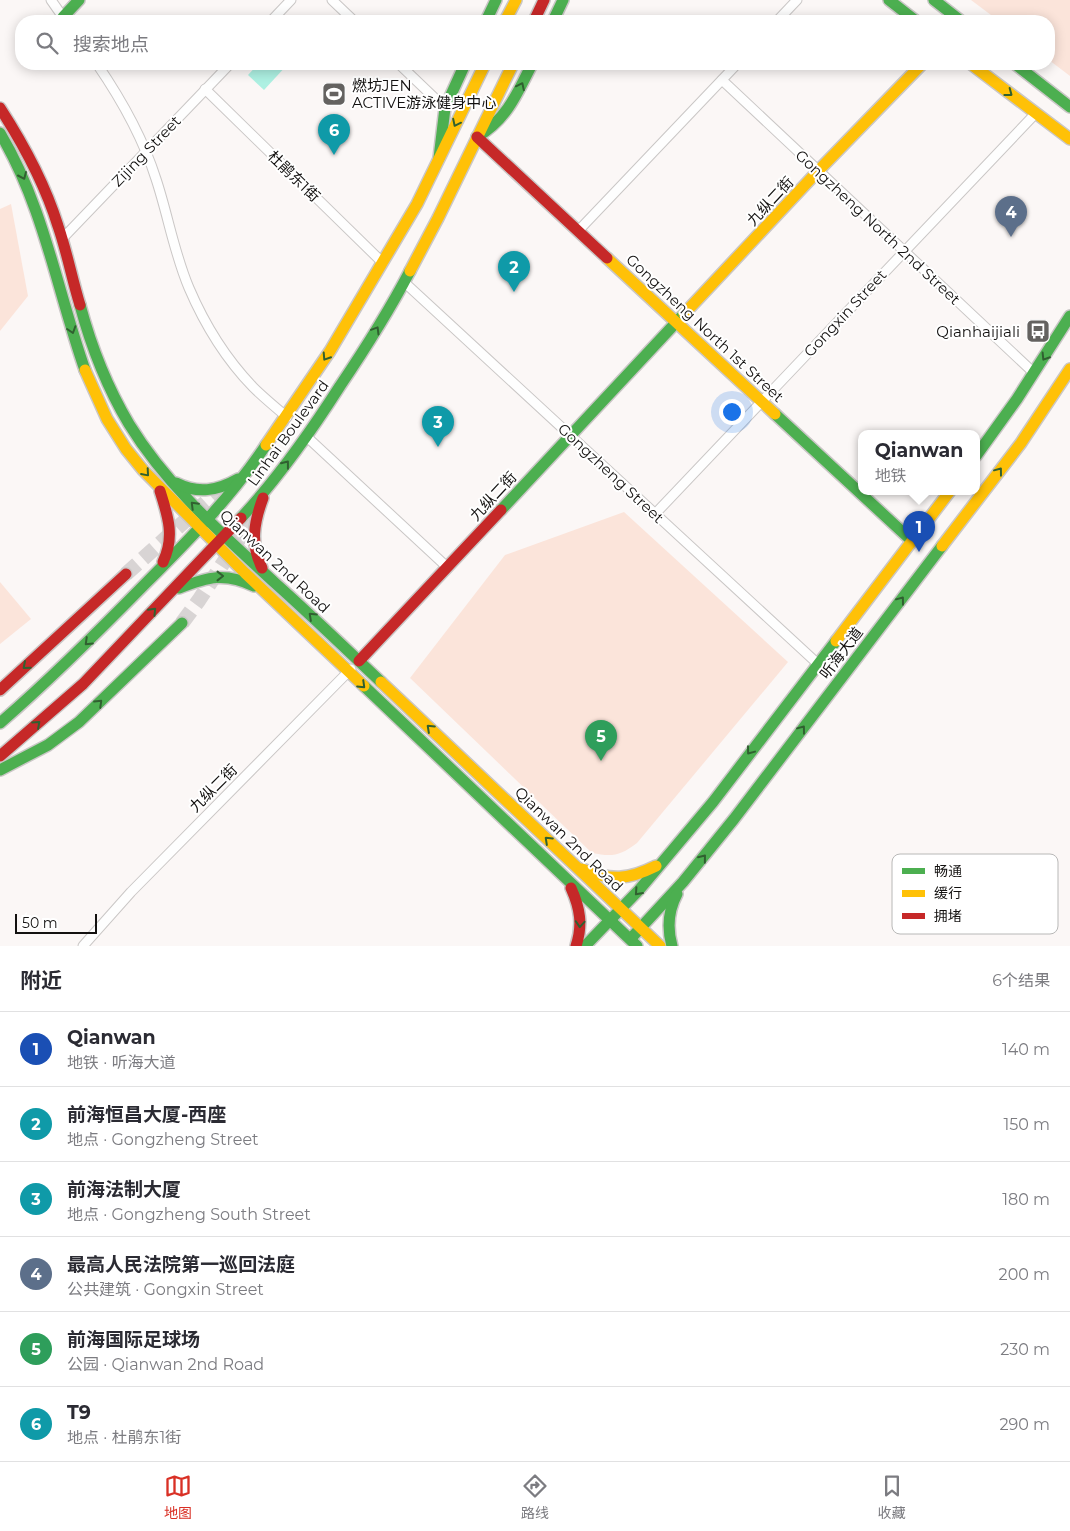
<!DOCTYPE html>
<html lang="zh">
<head>
<meta charset="utf-8">
<style>
	body { margin:0; font-family:Montserrat,"Noto Sans SC",sans-serif; background:#f2f2f3; color:#2b2b33 }
	.scale { position:absolute; left:15px; bottom:12px; width:82px; box-sizing:border-box; padding-left:5px; border:2px solid #131110; border-top:0; font-size:14px; line-height:18px; white-space:nowrap; color:#131110; -webkit-text-stroke:4px #fff; paint-order:stroke }
	.you { position:absolute; left:731px; top:411px; width:18px; height:18px; margin:-12px; border:4px solid #fff; border-radius:50%; background:#1a73e8; box-shadow:0 0 0 8px #1a73e833 }
	.badge { display:grid; place-items:center; width:32px; height:32px; border-radius:50%; background:#d93025; color:#fff; font-size:16px; font-weight:700 }
	.pin { position:absolute; translate:-50% -41px; filter:drop-shadow(0 1px 2px #0008) }
	.pin::after { content:''; position:absolute; top:26px; width:18px; height:15px; background:inherit; clip-path:polygon(0 0,100% 0,50% 100%) }
	.popup { position:absolute; left:858px; top:430px; width:122px; height:65px; box-sizing:border-box; display:grid; place-content:center; border-radius:10px; background:#fff; filter:drop-shadow(0 1px 4px #0005); font-size:16px; white-space:nowrap; color:#7c7c81 }
	.popup b { font-size:19px; color:#2b2b33 }
	.popup::after { content:''; position:absolute; left:50%; top:100%; margin-left:-10px; border:10px solid transparent; border-top-color:#fff }
	.list { margin:0; padding:0; list-style:none }
	h2 { display:flex; justify-content:space-between; align-items:center; height:65px; margin:0; padding:0 20px; font-size:21px }
	h2 small { font-size:16px; font-weight:400; color:#7c7c81 }
	.list li { display:grid; grid-template-columns:32px 1fr auto; gap:15px; align-items:center; box-sizing:border-box; height:75px; padding:0 20px; border-top:1px solid #e1e1e2 }
	.list b { display:block; font-size:19px; white-space:nowrap }
	.list p { margin:0; font-size:16px; white-space:nowrap; color:#7c7c81 }
	.list em { font-size:16px; font-style:normal; color:#7c7c81 }
	.icon { flex:none; width:28px; height:28px; fill:none; stroke:currentColor; stroke-width:2; stroke-linecap:round; stroke-linejoin:round }
	.map { position:relative; flex:none; width:1070px; height:946px; overflow:hidden }
	.search { position:absolute; background:#fff; box-shadow:0 2px 12px #0003; left:15px; right:15px; top:15px; height:55px; display:flex; align-items:center; gap:12px; box-sizing:border-box; padding:0 18px; border-radius:20px; color:#7c7c81; font-size:19px }
	.sheet { height:515px; background:#fff }
	nav { display:flex; justify-content:space-around; align-items:center; box-sizing:border-box; height:70px; border-top:1px solid #e1e1e2; background:#fff; font-size:14px; color:#7c7c81 }
	nav a { display:grid; justify-items:center; gap:2px }
	nav .on { color:#d93025 }
	.map>svg:first-child { display:block }
</style>
</head>
<body>
<div class="map">
<svg width="1070" height="946" viewBox="0 0 1070 946">
	<rect width="100%" height="100%" fill="#fbf7f6"/>
	<g fill="#fbe4da">
		<path d="M971 0H1070V76L1049 60V21H999Z"/>
		<path d="M11 204 28 296 0 331V209Z"/>
		<path d="M624 512 788 662 637 843C620 856 612 857 592 853L410 678 505 555Z"/>
		<path d="M0 582 31 619 0 644Z"/>
	</g>
	<path fill="#adf0e2" d="M258 64H288L264 90 248 75Z"/>
	<g fill="none" stroke-linecap="round" stroke-linejoin="round">
		<g stroke="#d8d4d4" stroke-width="15" stroke-dasharray="15 8" stroke-linecap="butt">
			<path d="M126 574 227 483"/>
			<path d="M182 623 199 600 258 510"/>
		</g>
		<g stroke="#cac7c6" stroke-width="11">
			<g id="street">
				<path d="M51 0 65 20"/>
				<path d="M332 0 354 21"/>
				<path d="M271 21 291 0"/>
				<path d="M777 21 797 0"/>
				<path d="M97 64C121 99 143 138 156 179 168 215 174 253 189 288 204 323 226 359 253 387 263 397 275 407 287 417"/>
				<path d="M399 64 445 108"/>
				<path d="M722 80 1034 373"/>
				<path d="M205 89 383 263"/>
				<path d="M579 230 737 64"/>
				<path d="M62 239 230 64"/>
				<path d="M404 282 818 664"/>
				<path d="M307 437 447 567"/>
				<path d="M655 514 1036 113"/>
				<path d="M83 946 131 892 351 669"/>
			</g>
		</g>
		<g stroke="#cac7c6" stroke-width="14">
			<g id="fast">
				<path d="M889 0 916 21"/>
				<path d="M934 0 961 21"/>
				<path d="M63 17 79 0"/>
				<path d="M486 21 496 0"/>
				<path d="M553 21 563 0"/>
				<path d="M1015 64 1070 107"/>
				<path d="M0 133C44 207 57 290 85 370"/>
				<path d="M477 137C507 119 517 94 532 64"/>
				<path d="M439 158 445 108 465 64"/>
				<path d="M80 305C91 346 107 387 129 424 167 486 222 534 275 583 311 615 346 649 381 682"/>
				<path d="M775 414 912 541"/>
				<path d="M976 456 1017 399 1070 316"/>
				<path d="M176 483C198 494 217 491 238 479"/>
				<path d="M501 510 684 314"/>
				<path d="M241 518C279 477 310 433 340 386 365 349 389 311 410 271"/>
				<path d="M179 588C208 577 225 572 254 586"/>
				<path d="M364 686 637 946"/>
				<path d="M0 723C51 679 99 631 146 583 189 540 232 496 266 445"/>
				<path d="M0 770 48 745 79 722 182 623"/>
				<path d="M634 935 683 882 734 819 942 546"/>
				<path d="M585 946 639 890 713 802 836 641"/>
				<path d="M672 946C667 928 668 911 677 894"/>
			</g>
		</g>
		<g stroke="#cac7c6" stroke-width="14">
			<g id="slow">
				<path d="M505 21 516 0"/>
				<path d="M971 64 1070 139"/>
				<path d="M607 258 775 414"/>
				<path d="M410 271 438 218 513 64"/>
				<path d="M684 314 818 171 922 64"/>
				<path d="M85 370 107 419 126 449 143 470 245 573 364 686"/>
				<path d="M266 445 330 351 417 204 485 64"/>
				<path d="M942 546 1021 443 1070 369"/>
				<path d="M836 641 950 491"/>
				<path d="M381 682 660 946"/>
				<path d="M582 869C611 881 628 880 656 866"/>
			</g>
		</g>
		<g stroke="#cac7c6" stroke-width="14">
			<g id="jam">
				<path d="M534 21 544 0"/>
				<path d="M0 108C24 145 45 184 58 226 67 252 72 279 80 305"/>
				<path d="M477 137 607 258"/>
				<path d="M160 491C168 516 175 537 163 562"/>
				<path d="M262 568C250 544 254 522 263 498"/>
				<path d="M359 661 501 510"/>
				<path d="M0 690 126 574"/>
				<path d="M0 756 83 684 241 518"/>
				<path d="M571 888C580 908 583 925 576 946"/>
			</g>
		</g>
		<use href="#street" stroke="#fefefe" stroke-width="9"/>
		<use href="#fast" stroke="#4caf50" stroke-width="11"/>
		<use href="#slow" stroke="#ffc107" stroke-width="11"/>
		<use href="#jam" stroke="#c62828" stroke-width="11"/>
	</g>
	<defs><path id="oneway-chevron" d="M-2-3.5L2.5 0L-2 3.5" fill="none" stroke-width="1.6" stroke-linecap="round" stroke-linejoin="round" transform="scale(1.25)"/></defs>
	<g stroke="#306030">
		<use href="#oneway-chevron" transform="translate(521 86) rotate(-64)"/>
		<use href="#oneway-chevron" transform="translate(1009 93) rotate(37)"/>
		<use href="#oneway-chevron" transform="translate(456 123) rotate(116)"/>
		<use href="#oneway-chevron" transform="translate(23 176) rotate(66)"/>
		<use href="#oneway-chevron" transform="translate(72 330) rotate(72)"/>
		<use href="#oneway-chevron" transform="translate(376 330) rotate(-59)"/>
		<use href="#oneway-chevron" transform="translate(326 357) rotate(123)"/>
		<use href="#oneway-chevron" transform="translate(1045 357) rotate(122)"/>
		<use href="#oneway-chevron" transform="translate(286 464) rotate(-52)"/>
		<use href="#oneway-chevron" transform="translate(999 471) rotate(-53)"/>
		<use href="#oneway-chevron" transform="translate(146 473) rotate(49)"/>
		<use href="#oneway-chevron" transform="translate(194 505) rotate(-135)"/>
		<use href="#oneway-chevron" transform="translate(220 576)"/>
		<use href="#oneway-chevron" transform="translate(901 600) rotate(-53)"/>
		<use href="#oneway-chevron" transform="translate(153 611) rotate(-46)"/>
		<use href="#oneway-chevron" transform="translate(312 616) rotate(-137)"/>
		<use href="#oneway-chevron" transform="translate(88 642) rotate(136)"/>
		<use href="#oneway-chevron" transform="translate(26 666) rotate(139)"/>
		<use href="#oneway-chevron" transform="translate(362 685) rotate(44)"/>
		<use href="#oneway-chevron" transform="translate(99 703) rotate(-44)"/>
		<use href="#oneway-chevron" transform="translate(37 724) rotate(-42)"/>
		<use href="#oneway-chevron" transform="translate(430 728) rotate(-137)"/>
		<use href="#oneway-chevron" transform="translate(802 729) rotate(-53)"/>
		<use href="#oneway-chevron" transform="translate(750 751) rotate(127)"/>
		<use href="#oneway-chevron" transform="translate(548 840) rotate(-137)"/>
		<use href="#oneway-chevron" transform="translate(703 858) rotate(-51)"/>
		<use href="#oneway-chevron" transform="translate(638 892) rotate(132)"/>
		<use href="#oneway-chevron" transform="translate(580 924) rotate(94)"/>
	</g>
	<defs>
		<g id="stadium-square" transform="scale(1.25)"><rect x="-9" y="-9" width="18" height="18" rx="4" fill="#646260" stroke="#fff"/><path d="M0-5a6.5 5 0 1 0 0 10a6.5 5 0 1 0 0-10ZM-3.5-1.8h7v3.6h-7Z" fill="#fff"/></g>
		<g id="bus-square" transform="scale(1.25)"><rect x="-9" y="-9" width="18" height="18" rx="4" fill="#646260" stroke="#fff"/><path d="M-5-6H5V4H4V6H2V4H-2V6H-4V4H-5ZM-3.5-4V0h7V-4ZM-3.5 1.2v1.5H-2V1.2ZM2 1.2v1.5H3.5V1.2Z" fill="#fff"/></g>
	</defs>
	<g fill-rule="evenodd">
		<use href="#stadium-square" x="334" y="94"/>
		<use href="#bus-square" x="1038" y="331"/>
	</g>
	<g text-anchor="middle" dominant-baseline="central" stroke-width="4" stroke-linejoin="round" paint-order="stroke">
		<g font-size="15" fill="#131110" stroke="#fff" text-anchor="start">
			<text x="352" y="85">燃坊JEN<tspan x="352" dy="17">ACTIVE游泳健身中心</tspan></text>
			<text x="1020" y="331" text-anchor="end">Qianhaijiali</text>
		</g>
		<g font-size="15" fill="#131110" stroke="#fff">
			<text transform="translate(146 151) rotate(-46)">Zijing Street</text>
			<text transform="translate(294 176) rotate(44)">杜鹃东1街</text>
			<text transform="translate(770 201) rotate(-47)">九纵二街</text>
			<text transform="translate(878 227) rotate(43)">Gongzheng North 2nd Street</text>
			<text transform="translate(845 313) rotate(-47)">Gongxin Street</text>
			<text transform="translate(705 328) rotate(43)">Gongzheng North 1st Street</text>
			<text transform="translate(288 433) rotate(-54)">Linhai Boulevard</text>
			<text transform="translate(611 473) rotate(43)">Gongzheng Street</text>
			<text transform="translate(493 496) rotate(-47)">九纵二街</text>
			<text transform="translate(275 561) rotate(43)">Qianwan 2nd Road</text>
			<text transform="translate(841 653) rotate(-53)">听海大道</text>
			<text transform="translate(213 788) rotate(-45)">九纵二街</text>
			<text transform="translate(569 839) rotate(44)">Qianwan 2nd Road</text>
		</g>
	</g>
	<rect x="892" y="854" width="166" height="80" rx="8" fill="#fff" stroke="#b8b8b7" stroke-width="1"/>
	<rect x="902" y="868" width="23" height="6" fill="#4caf50"/>
	<rect x="902" y="890" width="23" height="7" fill="#ffc107"/>
	<rect x="902" y="913" width="23" height="6" fill="#c62828"/>
	<g font-size="14" fill="#131110">
		<text x="934" y="876">畅通</text>
		<text x="934" y="898">缓行</text>
		<text x="934" y="921">拥堵</text>
	</g>
</svg>
<div class="scale">50 m</div>
<div class="you"></div>
<div class="pin badge" style="left:919px;top:552px;background:#1a4fb4">1</div>
<div class="popup"><b>Qianwan</b>地铁</div>
<div class="pin badge" style="left:514px;top:292px;background:#0f9aa8">2</div>
<div class="pin badge" style="left:438px;top:447px;background:#0f9aa8">3</div>
<div class="pin badge" style="left:1011px;top:237px;background:#5c6f8a">4</div>
<div class="pin badge" style="left:601px;top:761px;background:#2e9e5b">5</div>
<div class="pin badge" style="left:334px;top:155px;background:#0f9aa8">6</div>
<div class="search"><svg class="icon" aria-label="search" viewBox="0 0 24 24"><circle cx="10" cy="10" r="6"/><path d="M15 15l6 6"/></svg>搜索地点</div>
</div>
<section class="sheet">
<h2>附近<small>6个结果</small></h2>
<ul class="list">
<li><span class="badge" style="background:#1a4fb4">1</span><div><b>Qianwan</b><p>地铁 · 听海大道</p></div><em>140 m</em></li>
<li><span class="badge" style="background:#0f9aa8">2</span><div><b>前海恒昌大厦-西座</b><p>地点 · Gongzheng Street</p></div><em>150 m</em></li>
<li><span class="badge" style="background:#0f9aa8">3</span><div><b>前海法制大厦</b><p>地点 · Gongzheng South Street</p></div><em>180 m</em></li>
<li><span class="badge" style="background:#5c6f8a">4</span><div><b>最高人民法院第一巡回法庭</b><p>公共建筑 · Gongxin Street</p></div><em>200 m</em></li>
<li><span class="badge" style="background:#2e9e5b">5</span><div><b>前海国际足球场</b><p>公园 · Qianwan 2nd Road</p></div><em>230 m</em></li>
<li><span class="badge" style="background:#0f9aa8">6</span><div><b>T9</b><p>地点 · 杜鹃东1街</p></div><em>290 m</em></li>
</ul>
</section>
<nav>
<a class="on"><svg class="icon" aria-label="map" viewBox="0 0 24 24"><path d="M3 6l6-2 6 2 6-2v14l-6 2-6-2-6 2zM9 4v14M15 6v14"/></svg>地图</a>
<a><svg class="icon" aria-label="directions" viewBox="0 0 24 24"><path d="M12 3l9 9-9 9-9-9zM9 14v-3h6M13 9l2 2-2 2"/></svg>路线</a>
<a><svg class="icon" aria-label="saved" viewBox="0 0 24 24"><path d="M7 4h10v16l-5-4-5 4z"/></svg>收藏</a>
</nav>
</body>
</html>
